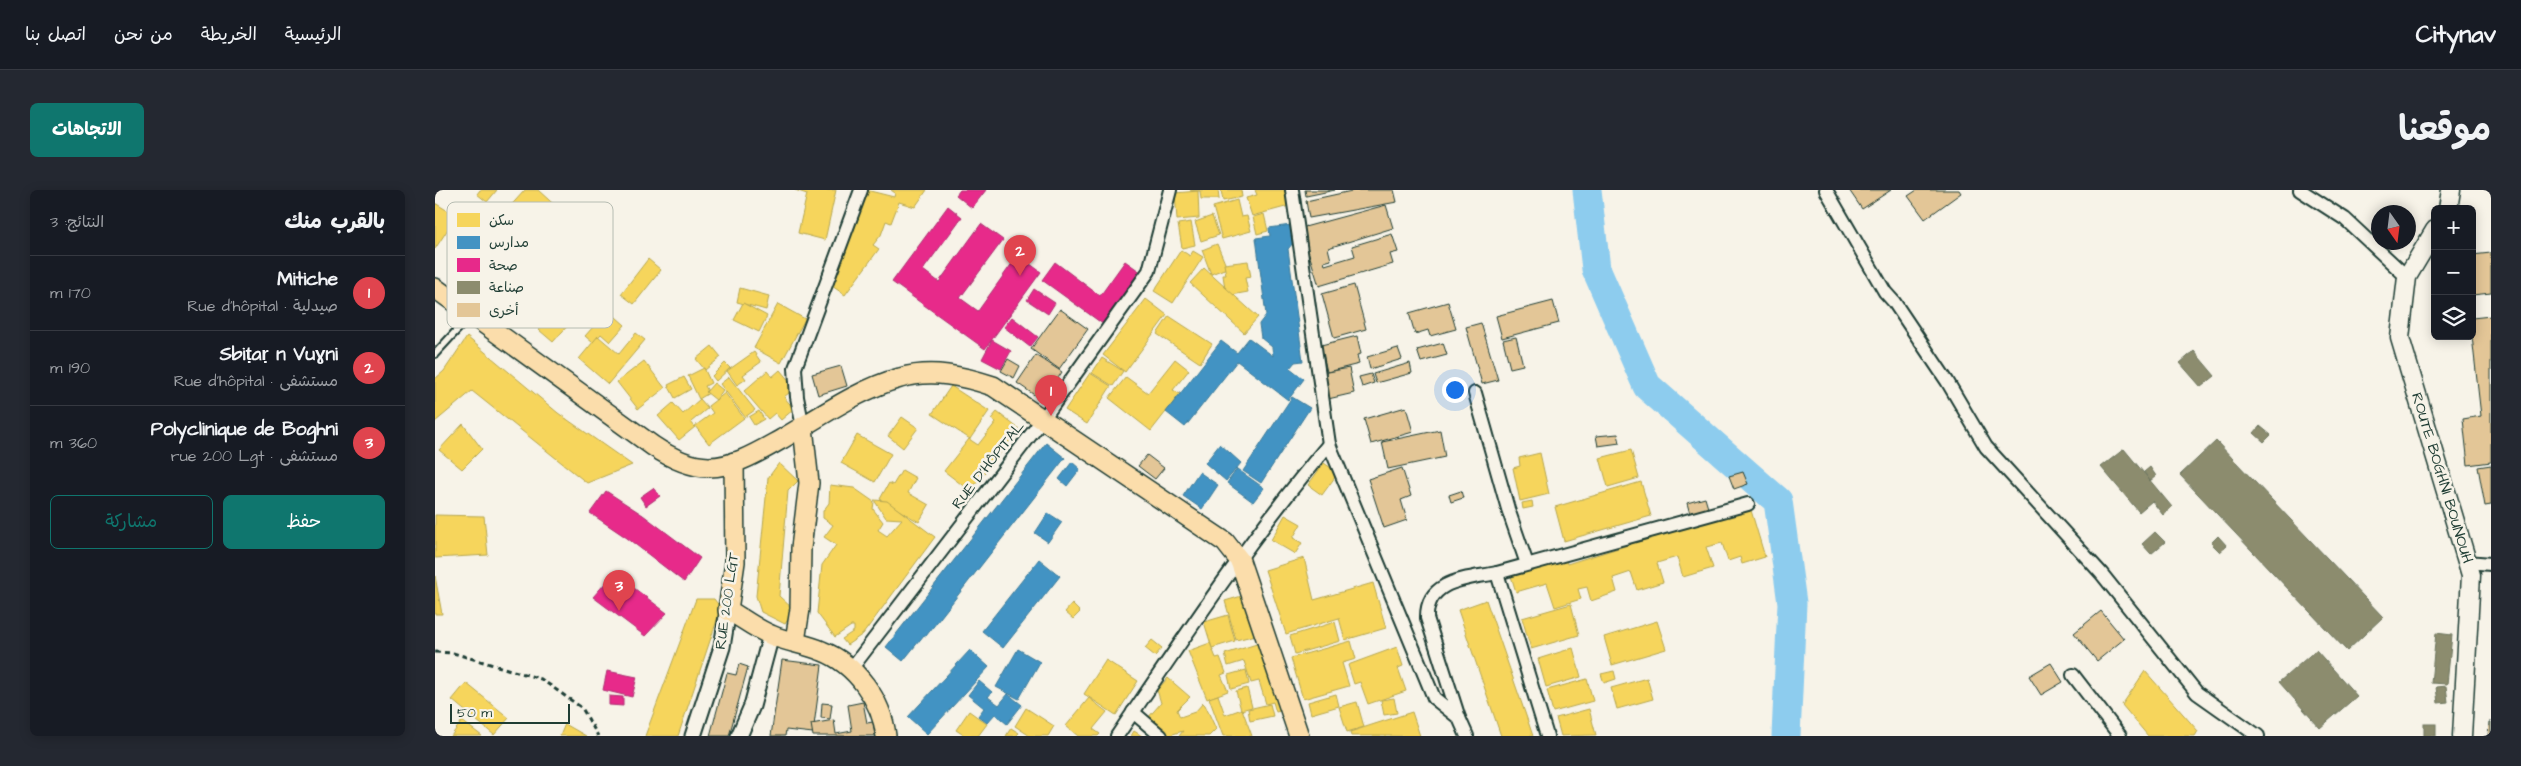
<!DOCTYPE html>
<html lang="ar">
<head>
<meta charset="utf-8">
<style>
	body { margin:0; font-family:"Architects Daughter","Playpen Sans Arabic",sans-serif; background:#242831; color:#f1f3f6; direction:rtl }
	.controls { position:absolute; right:15px; top:15px; display:grid; overflow:hidden; border-radius:8px; box-shadow:0 2px 12px #0003 }
	.controls button { width:45px; height:45px; display:grid; place-items:center; padding:0; border:0; border-bottom:1px solid #363941; background:#171b24; color:#f1f3f6; font:25px sans-serif }
	.compass { position:absolute; left:1936px; top:15px; width:45px; height:45px; border-radius:50%; background:#171b24; box-shadow:0 2px 12px #0003; rotate:166deg }
	.scale { position:absolute; left:15px; bottom:12px; width:120px; box-sizing:border-box; padding-left:5px; border:2px solid #1f3d34; border-top:0; font-size:14px; line-height:18px; white-space:nowrap; color:#1f3d34; -webkit-text-stroke:4px #f7f3e8; paint-order:stroke }
	.you { position:absolute; left:1019px; top:199px; width:18px; height:18px; margin:-12px; border:4px solid #fff; border-radius:50%; background:#1a73e8; box-shadow:0 0 0 8px #1a73e833 }
	.badge { display:grid; place-items:center; width:32px; height:32px; border-radius:50%; background:#0f766e; color:#fff; font-size:16px; font-weight:700 }
	.pin { position:absolute; translate:-50% -41px; filter:drop-shadow(0 1px 2px #0008) }
	.pin::after { content:''; position:absolute; top:26px; width:18px; height:15px; background:inherit; clip-path:polygon(0 0,100% 0,50% 100%) }
	.list { margin:0; padding:0; list-style:none }
	h2 { display:flex; justify-content:space-between; align-items:center; height:65px; margin:0; padding:0 20px; font-size:21px }
	h2 small { font-size:16px; font-weight:400; color:#9ea1a6 }
	.list li { display:grid; grid-template-columns:32px 1fr auto; gap:15px; align-items:center; box-sizing:border-box; height:75px; padding:0 20px; border-top:1px solid #363941 }
	.list b { display:block; font-size:19px; white-space:nowrap }
	.list p { margin:0; font-size:16px; white-space:nowrap; color:#9ea1a6 }
	.list em { font-size:16px; font-style:normal; color:#9ea1a6 }
	.actions { display:flex; gap:10px; padding:15px 20px }
	.actions a { flex:1; padding:11px 0; border:1px solid #0f766e; border-radius:8px; text-align:center; font-size:18px; color:#0f766e }
	.actions .main { background:#0f766e; color:#fff }
	.icon { flex:none; width:28px; height:28px; fill:none; stroke:currentColor; stroke-width:2; stroke-linecap:round; stroke-linejoin:round }
	.map { position:relative; flex:none; width:2056px; height:546px; overflow:hidden; direction:ltr; border-radius:8px }
	header { display:flex; align-items:center; gap:30px; box-sizing:border-box; height:70px; padding:0 25px; background:#171b24; border-bottom:1px solid #363941 }
	header strong { font-size:24px }
	nav { display:flex; gap:28px; margin-inline-start:auto; font-size:18px }
	.intro { display:flex; align-items:center; justify-content:space-between; box-sizing:border-box; height:120px; padding:0 30px }
	h1 { margin:0; font-size:35px }
	.button { padding:12px 22px; border-radius:8px; background:#0f766e; color:#fff; font-size:18px; font-weight:700 }
	main { display:flex; gap:30px; padding:0 30px }
	aside { flex:1; background:#171b24; border-radius:8px; box-shadow:0 2px 12px #0003 }
	.map>svg:first-child { display:block }
</style>
</head>
<body>
<header>
<strong>Citynav</strong>
<nav><a>الرئيسية</a><a>الخريطة</a><a>من نحن</a><a>اتصل بنا</a></nav>
</header>
<div class="intro"><h1>موقعنا</h1><a class="button">الاتجاهات</a></div>
<main>
<div class="map">
<svg width="2056" height="546" viewBox="0 0 2056 546">
	<rect width="100%" height="100%" fill="#f7f3e8"/>
	<filter id="ink" filterUnits="userSpaceOnUse"><feTurbulence type="fractalNoise" baseFrequency=".02" numOctaves="2"/><feDisplacementMap in="SourceGraphic" scale="10" xChannelSelector="R" yChannelSelector="G"/><feConvolveMatrix kernelMatrix="1 2 1 2 8 2 1 2 1" color-interpolation-filters="sRGB"/></filter>
	<g filter="url(#ink)">
		<g fill="#f6d55c" stroke="#b6a750">
			<path d="M45 0H62L52 12 42 4Z"/>
			<path d="M90 0H103L126 21 123 24 136 36 112 62 70 22Z"/>
			<path d="M360 0H401L390 50 363 43 372 4Z"/>
			<path d="M431 0 459 7 460 3 456 0H492L480 17 464 12 456 33 451 31 446 45 438 55 444 59 410 105 397 96Z"/>
			<path d="M755 0H783L784 9H766L765 1Z"/>
			<path d="M786 0H806L807 7 788 11Z"/>
			<path d="M820 0H850L854 16 817 26 811 8 822 5Z"/>
			<path d="M763 1 764 28 742 30 740 3Z"/>
			<path d="M802 10 806 27 812 26 816 41 787 49 778 17Z"/>
			<path d="M19 11 28 16 0 59V13L13 21Z"/>
			<path d="M829 24 833 41 822 44 818 27Z"/>
			<path d="M777 26 784 45 766 51 760 32Z"/>
			<path d="M756 32 760 55 747 58 743 34Z"/>
			<path d="M782 54 792 78 776 84 767 60Z"/>
			<path d="M746 60 755 66 758 61 768 67 738 113 719 101Z"/>
			<path d="M213 69 226 80 199 114 186 104Z"/>
			<path d="M813 71 816 87 810 88 813 102 791 106 788 85H791L789 74Z"/>
			<path d="M769 78 823 127 809 143 755 93Z"/>
			<path d="M305 98 334 106 331 120 302 112Z"/>
			<path d="M139 101 153 113 118 152 104 140Z"/>
			<path d="M711 109 732 125 690 182 668 165Z"/>
			<path d="M308 113 332 126 324 142 299 130Z"/>
			<path d="M343 114 370 129 346 173 319 158Z"/>
			<path d="M173 120 190 135 175 152 166 144 158 153 150 146Z"/>
			<path d="M734 126 777 154 765 173 722 144Z"/>
			<path d="M201 143 210 150 173 194 144 169 163 146 184 164Z"/>
			<path d="M32 147 123 223 197 275 152 293 37 201 0 232V189L9 181Z"/>
			<path d="M277 156 286 167 270 180 261 169Z"/>
			<path d="M319 162 326 172 308 185 311 189 302 195 292 181Z"/>
			<path d="M667 168 688 181 678 196 657 183Z"/>
			<path d="M740 169 754 180 738 200 745 204 716 241 674 208 691 187 713 203Z"/>
			<path d="M209 171 230 198 203 219 182 192Z"/>
			<path d="M290 173 295 178 281 191 277 186Z"/>
			<path d="M269 178 276 193 270 196 274 203 264 209 253 186Z"/>
			<path d="M345 180 360 198 349 207 359 219 346 230 340 223 333 229 309 201 332 181 337 187Z"/>
			<path d="M655 183 676 196 652 234 630 220Z"/>
			<path d="M249 187 256 199 240 208 233 195Z"/>
			<path d="M294 187 320 220 310 227 285 194Z"/>
			<path d="M279 193 288 200 281 210 271 202Z"/>
			<path d="M516 196 554 221 535 249 497 224Z"/>
			<path d="M290 203 309 228 274 254 260 236 278 223 273 216Z"/>
			<path d="M265 209 273 218 256 232 260 237 244 250 223 226 238 213 248 224Z"/>
			<path d="M324 221 329 229 319 235 314 227Z"/>
			<path d="M562 222 584 239 535 301 509 281 534 249 543 255 561 232 556 229Z"/>
			<path d="M467 227 483 238 468 258 453 246Z"/>
			<path d="M28 234 47 259 27 279 4 260Z"/>
			<path d="M422 245 456 264 440 292 406 273Z"/>
			<path d="M1196 260 1204 288 1173 297 1165 268Z"/>
			<path d="M1105 263 1114 304 1085 311 1078 278 1085 276 1084 268Z"/>
			<path d="M344 273 363 291 353 301 344 406 359 420 350 434 326 422 321 406 333 288Z"/>
			<path d="M889 273 903 283 887 305 873 295Z"/>
			<path d="M467 280 481 288 473 303 494 315 484 332 445 309 454 293 458 295Z"/>
			<path d="M1206 292 1216 326 1129 351 1120 317Z"/>
			<path d="M395 295 419 298 439 312 438 319 448 332 443 340 452 346 467 329 451 328 439 310 452 311 500 347 428 444 412 455 407 449 419 441V436H416L400 447 382 423 387 375 401 355 389 347 398 335 388 328V321L394 313Z"/>
			<path d="M1097 311 1098 317 1088 319 1087 313Z"/>
			<path d="M1315 317 1330 367 1307 374 1305 367 1293 371 1287 353 1271 357 1278 378 1248 387 1242 367 1222 373 1228 392 1202 400 1196 382 1178 388 1182 402 1156 411 1152 397 1143 399 1146 409 1120 417 1112 393 1081 402 1076 386 1131 369 1132 374Z"/>
			<path d="M0 325 49 326 53 365 0 368Z"/>
			<path d="M850 325 866 334 858 348 867 353 860 364 836 350Z"/>
			<path d="M869 368 879 410 938 393 951 438 910 450 904 428 851 444 830 380Z"/>
			<path d="M0 386 7 424H0Z"/>
			<path d="M810 405 821 445 801 450 790 411Z"/>
			<path d="M261 409H279L286 418 243 546H210Z"/>
			<path d="M1051 410 1098 546H1066L1023 420Z"/>
			<path d="M637 414 645 422 638 429 630 422Z"/>
			<path d="M1136 414 1144 445 1096 459 1087 428Z"/>
			<path d="M793 425 800 451 777 458 769 432Z"/>
			<path d="M1222 431 1231 459 1177 475 1169 447Z"/>
			<path d="M900 432 905 451 860 464 855 446Z"/>
			<path d="M717 450 727 458 720 466 710 458Z"/>
			<path d="M916 451 921 469 907 473 914 496 868 509 856 468Z"/>
			<path d="M828 452 849 520 841 522 838 512 831 514 824 491 816 493 809 471 793 476 790 464Z"/>
			<path d="M775 453 781 468 785 467 791 483 786 485 793 501 772 509 753 461Z"/>
			<path d="M962 457 968 476 963 478 971 501 933 514 925 492 919 494 913 475Z"/>
			<path d="M1138 458 1146 487 1111 497 1103 469Z"/>
			<path d="M671 470 703 491 681 525 649 504Z"/>
			<path d="M811 480 814 494 796 499 793 485Z"/>
			<path d="M1179 481 1181 489 1169 493 1166 484Z"/>
			<path d="M1710 481 1763 541 1760 546H1713L1687 515Z"/>
			<path d="M733 488 755 507 742 520 745 527 760 522 768 513 770 515 781 539 774 546H744L748 541 731 546 712 529 726 513 722 500Z"/>
			<path d="M1212 488 1218 509 1182 519 1176 498Z"/>
			<path d="M1152 489 1158 511 1118 522 1112 500Z"/>
			<path d="M31 493 74 528 59 545 17 510Z"/>
			<path d="M812 498 817 517 806 520 801 501Z"/>
			<path d="M901 504 904 516 876 524 873 512Z"/>
			<path d="M783 505 790 525 807 519 817 546H788L774 508Z"/>
			<path d="M654 508 672 522 658 539 665 544 663 546H643L631 536Z"/>
			<path d="M959 508 962 523 949 525 946 510Z"/>
			<path d="M922 512 929 537 912 542 904 517Z"/>
			<path d="M835 514 838 526 815 531 813 519Z"/>
			<path d="M591 518 619 536 613 546H595L580 536Z"/>
			<path d="M1154 519 1161 545 1126 546 1121 528Z"/>
			<path d="M534 521 552 534 543 546H530L521 540Z"/>
			<path d="M977 522 985 546H916L915 542Z"/>
			<path d="M27 531 47 546H16Z"/>
			<path d="M130 534 151 546H125Z"/>
			<path d="M576 538 584 543 581 546H571Z"/>
			<path d="M699 541 707 546H696Z"/>
		</g>
		<g fill="#4393c3" stroke="#387998">
			<path d="M856 35 858 53 853 59 868 171 860 172 855 178 869 189 853 210 802 171 750 237 731 222 786 151 802 163 814 148 838 166 837 157 826 148 824 134 831 125 821 48 835 46 834 38Z"/>
			<path d="M857 207 875 218 826 293 808 281Z"/>
			<path d="M611 253 630 268 491 446 489 445 468 471 451 457Z"/>
			<path d="M785 254 806 273 791 291 770 273Z"/>
			<path d="M637 272 645 279 632 296 624 289Z"/>
			<path d="M802 279 829 298 818 312 792 293Z"/>
			<path d="M764 282 783 295 767 319 748 306Z"/>
			<path d="M613 323 627 332 613 352 600 343Z"/>
			<path d="M604 369 625 386 568 458 547 441Z"/>
			<path d="M583 459 605 472 584 509 561 497Z"/>
			<path d="M535 460 554 477 492 544 473 527Z"/>
			<path d="M544 491 557 502 553 507 564 515 573 504 587 515 572 534 560 524 552 533 543 526 549 518 533 505Z"/>
		</g>
		<g fill="#e7298a" stroke="#ab2f70">
			<path d="M525 0H551L537 18 521 5Z"/>
			<path d="M513 16 527 27 488 80 504 92 546 34 568 50 525 108 543 121 583 65 606 82 550 159 457 92Z"/>
			<path d="M690 71 710 85 672 137 607 90 620 72 665 106Z"/>
			<path d="M599 99 620 113 613 124 592 110Z"/>
			<path d="M577 127 603 147 595 157 569 137Z"/>
			<path d="M557 150 576 161 566 179 547 169Z"/>
			<path d="M218 298 225 306 211 316 205 307Z"/>
			<path d="M171 301 208 325 265 368 249 392 192 348 155 323Z"/>
			<path d="M179 383 232 423 210 446 158 407Z"/>
			<path d="M172 481 202 487 197 507 168 500Z"/>
			<path d="M174 506 188 507V516L174 515Z"/>
		</g>
		<g fill="#8c8c6e" stroke="#6b745d">
			<path d="M1759 161 1780 186 1766 197 1745 173Z"/>
			<path d="M1825 236 1836 245 1829 252 1819 243Z"/>
			<path d="M1781 251 1948 427 1912 461 1745 285Z"/>
			<path d="M1689 259 1737 317 1728 325 1717 311 1704 322 1666 277Z"/>
			<path d="M1715 277 1721 286 1715 291 1709 282Z"/>
			<path d="M1720 342 1730 352 1716 364 1707 354Z"/>
			<path d="M1783 346 1792 356 1785 362 1776 353Z"/>
			<path d="M2001 443 2017 445 2012 494 1996 493Z"/>
			<path d="M1881 460 1922 506 1885 538 1844 492Z"/>
			<path d="M2011 496 2013 512 2003 513 2001 497Z"/>
			<rect x="1989" y="534" width="12" height="12"/>
		</g>
		<g fill="none" stroke-linecap="round" stroke-linejoin="round">
			<path stroke="#8dccee" stroke-width="29" d="M1152 0 1161 79 1212 196 1343 311 1357 413 1351 546"/>
		</g>
		<g fill="#e3c697" stroke="#1f3d34">
			<path d="M870 0H900L871 6Z"/>
			<path d="M921 0H959L962 12 874 28 871 11Z"/>
			<path d="M1414 0H1456L1427 19Z"/>
			<path d="M1482 0H1524L1526 3 1490 29 1473 6Z"/>
			<path d="M951 15 958 38 893 58 896 70 889 72 890 75 920 66 917 56 957 44 963 62 955 64 958 74 884 96 866 38Z"/>
			<path d="M2056 63V103L2037 105V65Z"/>
			<path d="M919 95 931 139 899 148 887 104Z"/>
			<path d="M1118 111 1124 133 1067 148 1061 126Z"/>
			<path d="M1013 112 1021 139 995 146 993 140 980 144 974 123Z"/>
			<path d="M625 119 653 139 624 179 596 159Z"/>
			<path d="M2056 126V272L2033 275 2028 229 2046 226 2037 146V128Z"/>
			<path d="M1046 133 1063 190 1047 194 1031 137Z"/>
			<path d="M922 146 926 164 922 165 924 174 892 182 886 155Z"/>
			<path d="M1081 147 1088 175 1075 178 1068 150Z"/>
			<path d="M1008 153 1012 165 986 172 982 160Z"/>
			<path d="M963 158 967 169 935 179 932 167Z"/>
			<path d="M601 165 627 182 608 211 582 193Z"/>
			<path d="M573 169 585 176 579 188 566 181Z"/>
			<path d="M975 173 977 183 941 193 938 184Z"/>
			<path d="M406 176 412 196 383 205 377 184Z"/>
			<path d="M914 178 919 203 893 209 887 183Z"/>
			<path d="M936 184 939 193 927 197 924 187Z"/>
			<path d="M971 217 978 242 936 254 929 229Z"/>
			<path d="M1005 240 1010 267 953 279 947 252Z"/>
			<path d="M1183 244 1185 253 1163 256 1161 246Z"/>
			<path d="M712 265 729 278 720 289 703 276Z"/>
			<path d="M2056 275V315L2050 316 2043 277Z"/>
			<path d="M967 278 976 306 966 310 972 330 949 338 933 289Z"/>
			<path d="M1308 282 1313 294 1299 299 1294 286Z"/>
			<path d="M1026 301 1028 308 1016 312 1014 305Z"/>
			<path d="M1270 308 1273 318 1255 324 1252 313Z"/>
			<path d="M1666 421 1689 449 1662 471 1639 443Z"/>
			<path d="M347 470 387 475 378 543 351 540 350 546H336Z"/>
			<path d="M1616 473 1628 492 1606 505 1594 486Z"/>
			<path d="M304 474 313 477 294 546H275L292 483 301 485Z"/>
			<path d="M428 512 432 533 438 532 440 546H378L376 534 399 530 401 544 417 541 413 515Z"/>
			<path d="M387 513 397 514 395 529 386 528Z"/>
			<path d="M2054 532H2056V546H2053Z"/>
		</g>
		<g fill="none" stroke-linecap="round" stroke-linejoin="round">
			<g stroke="#1f3d34" stroke-width="10">
				<path id="service" d="M0 164 35 126"/>
			</g>
			<g stroke="#1f3d34" stroke-width="16">
				<g id="minor">
					<path d="M857 0 894 254"/>
					<path d="M1391 0 1450 102 1459 112 1512 191 1551 257 1666 383 1762 503 1823 546"/>
					<path d="M1865 0 1910 29 1972 87"/>
					<path d="M1040 203 1073 319 1092 374"/>
					<path d="M368 237 362 207 360 178 426 0"/>
					<path d="M2032 372 2056 374"/>
					<path d="M1062 383 1313 314"/>
					<path d="M416 479 608 229 714 81 735 0"/>
					<path d="M1638 485 1685 546"/>
					<path d="M698 522 726 546"/>
					<path d="M1024 528 992 428C991 389 1033 389 1062 383L1112 546"/>
					<path d="M682 546C750 446 816 346 894 254L999 508 1024 528 1032 546"/>
				</g>
			</g>
			<g stroke="#1f3d34" stroke-width="19">
				<g id="tertiary">
					<path d="M258 546 287 457 293 420"/>
					<path d="M304 546 317 516 336 445"/>
				</g>
			</g>
			<g stroke="#1f3d34" stroke-width="21">
				<g id="secondary">
					<path d="M2013 19 2016 0"/>
					<path d="M2000 40 1972 87 1965 148 2036 385 2027 546"/>
				</g>
			</g>
			<g stroke="#1f3d34" stroke-width="22">
				<g id="primary">
					<path d="M0 98 218 256C233 266 254 277 274 277 300 277 325 261 347 249 383 228 426 198 465 188 497 179 528 186 558 196L790 352 805 371 864 546"/>
					<path d="M299 272 300 372 293 420C307 428 321 439 336 445 352 452 371 454 387 461 421 474 447 511 451 546"/>
					<path d="M360 451 365 419 366 358 374 293 368 237"/>
				</g>
			</g>
			<path stroke="#1f3d34" stroke-width="3" stroke-dasharray="5 4" stroke-linecap="butt" d="M0 462 18 463 106 489 147 518 163 546"/>
			<use href="#service" stroke="#f7f3e8" stroke-width="6"/>
			<use href="#minor" stroke="#f7f3e8" stroke-width="12"/>
			<use href="#tertiary" stroke="#f7f3e8" stroke-width="15"/>
			<use href="#secondary" stroke="#f7f3e8" stroke-width="18"/>
			<use href="#primary" stroke="#fbddab" stroke-width="19"/>
		</g>
	</g>
	<g text-anchor="middle" dominant-baseline="central" stroke-width="5" stroke-linejoin="round" paint-order="stroke">
		<g font-size="15" fill="#1f3d34" stroke="#f7f3e8">
			<text transform="translate(553 275) rotate(-52)">RUE D'HÔPITAL</text>
			<text transform="translate(2007 288) rotate(73)">ROUTE BOGHNI BOUNOUH</text>
			<text transform="translate(292 411) rotate(-82)">RUE 200 LGT</text>
		</g>
	</g>
	<rect x="12" y="12" width="166" height="126" rx="8" fill="#f7f3e8" stroke="#b6bcb2" stroke-width="1"/>
	<rect x="22" y="23" width="23" height="14" fill="#f6d55c"/>
	<rect x="22" y="46" width="23" height="13" fill="#4393c3"/>
	<rect x="22" y="68" width="23" height="14" fill="#e7298a"/>
	<rect x="22" y="91" width="23" height="13" fill="#8c8c6e"/>
	<rect x="22" y="113" width="23" height="14" fill="#e3c697"/>
	<g font-size="14" fill="#1f3d34">
		<text x="54" y="35">سكن</text>
		<text x="54" y="57">مدارس</text>
		<text x="54" y="80">صحة</text>
		<text x="54" y="102">صناعة</text>
		<text x="54" y="125">أخرى</text>
	</g>
</svg>
<div class="controls">
<button>+</button>
<button>−</button>
<button><svg class="icon" aria-label="layers" viewBox="0 0 24 24"><path d="M12 4l9 5-9 5-9-5zM3 14l9 5 9-5"/></svg></button>
</div>
<svg class="compass" viewBox="-18 -18 36 36"><path d="M0-13l5 13h-10z" fill="#e53935"/><path d="M0 13l5-13h-10z" fill="#9ea1a6"/></svg>
<div class="scale">50 m</div>
<div class="you"></div>
<div class="pin badge" style="left:616px;top:226px;background:#e0444e">1</div>
<div class="pin badge" style="left:585px;top:86px;background:#e0444e">2</div>
<div class="pin badge" style="left:184px;top:421px;background:#e0444e">3</div>
</div>
<aside>
<h2>بالقرب منك<small>النتائج: 3</small></h2>
<ul class="list">
<li><span class="badge" style="background:#e0444e">1</span><div><b>Mitiche</b><p>صيدلية · Rue d'hôpital</p></div><em>170 m</em></li>
<li><span class="badge" style="background:#e0444e">2</span><div><b>Sbiṭaṛ n Vuɣni</b><p>مستشفى · Rue d'hôpital</p></div><em>190 m</em></li>
<li><span class="badge" style="background:#e0444e">3</span><div><b>Polyclinique de Boghni</b><p>مستشفى · rue 200 Lgt</p></div><em>360 m</em></li>
</ul>
<div class="actions"><a class="main">حفظ</a><a>مشاركة</a></div>
</aside>
</main>
</body>
</html>
